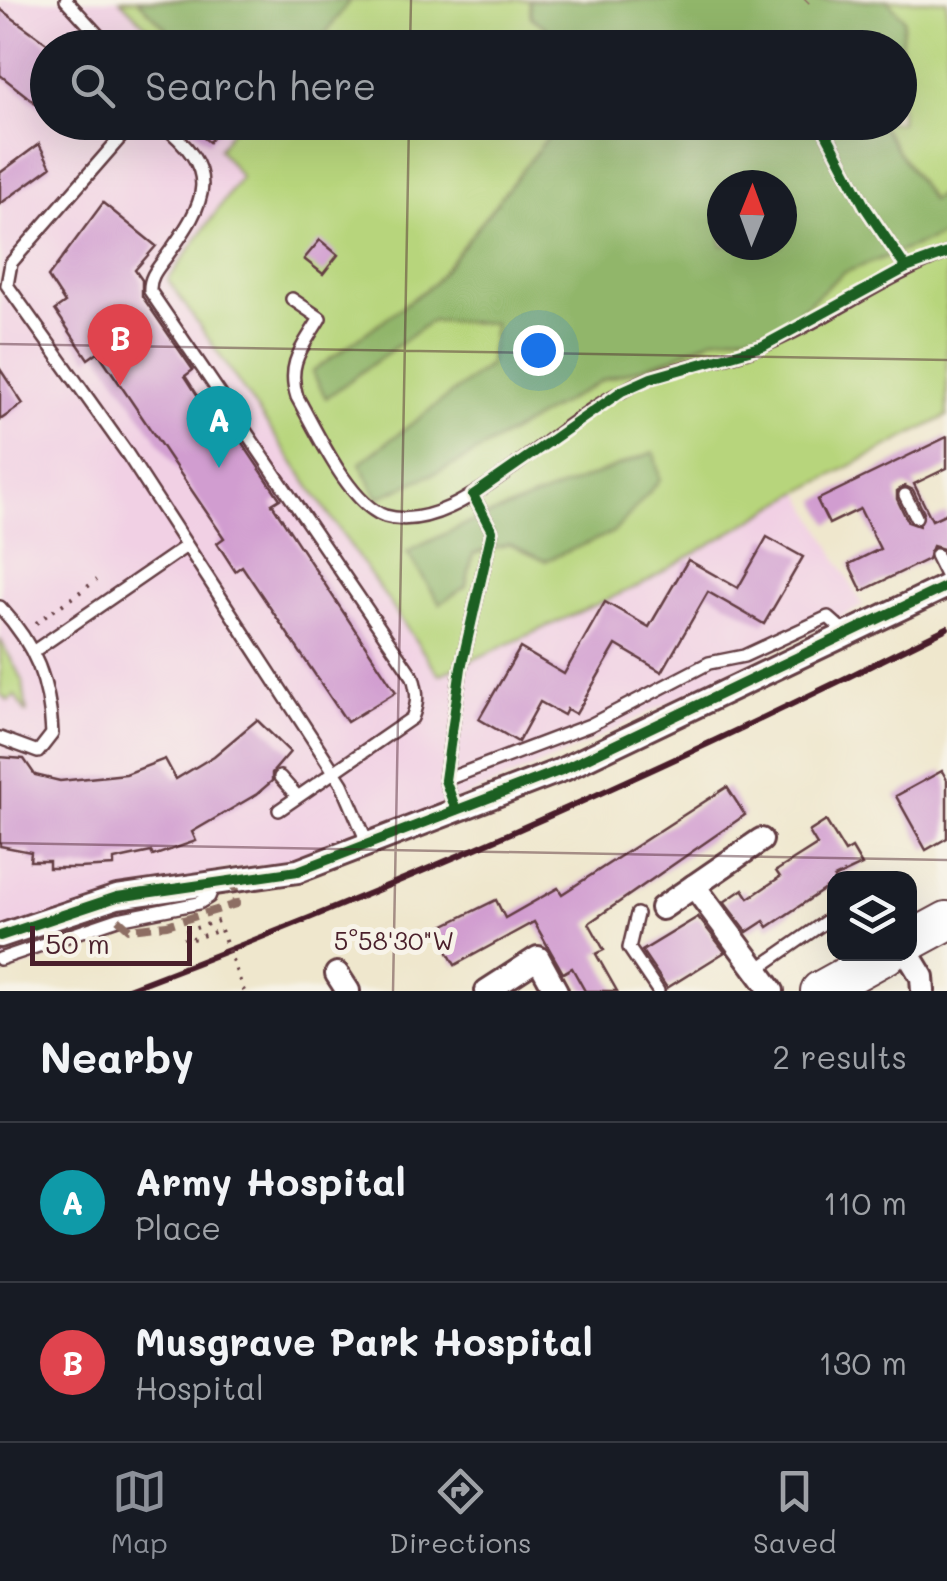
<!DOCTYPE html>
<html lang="en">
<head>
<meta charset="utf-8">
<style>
	body { margin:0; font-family:Mali,sans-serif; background:#20242c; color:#f1f3f6 }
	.controls { position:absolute; right:30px; bottom:30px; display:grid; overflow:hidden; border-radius:20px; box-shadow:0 10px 40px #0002 }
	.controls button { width:90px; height:90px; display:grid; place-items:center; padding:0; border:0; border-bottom:2px solid #363941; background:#171b24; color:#f1f3f6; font:50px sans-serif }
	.compass { position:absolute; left:707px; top:170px; width:90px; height:90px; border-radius:50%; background:#171b24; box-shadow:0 10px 40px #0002; rotate:1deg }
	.scale { position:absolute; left:30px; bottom:25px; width:162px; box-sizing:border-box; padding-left:10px; border:5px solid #4a1f2b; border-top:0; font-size:28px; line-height:35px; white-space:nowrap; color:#4a1f2b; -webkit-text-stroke:8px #f7f3e8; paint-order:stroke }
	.you { position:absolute; left:538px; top:350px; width:35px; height:35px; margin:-25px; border:8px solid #fff; border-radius:50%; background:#1a73e8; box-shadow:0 0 0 15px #1a73e833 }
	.badge { display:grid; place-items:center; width:65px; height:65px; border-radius:50%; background:#8c9099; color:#fff; font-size:32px; font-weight:700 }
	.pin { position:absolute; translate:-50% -82px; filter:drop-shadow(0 2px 5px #0008) }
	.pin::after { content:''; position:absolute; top:52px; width:35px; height:30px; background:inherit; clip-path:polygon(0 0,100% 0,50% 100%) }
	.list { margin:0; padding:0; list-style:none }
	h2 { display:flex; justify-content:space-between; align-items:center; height:130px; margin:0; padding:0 40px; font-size:42px }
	h2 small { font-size:32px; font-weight:400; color:#9ea1a6 }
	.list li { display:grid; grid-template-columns:65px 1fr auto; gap:30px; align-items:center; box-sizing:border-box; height:160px; padding:0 40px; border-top:2px solid #363941 }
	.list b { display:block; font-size:38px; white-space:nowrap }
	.list p { margin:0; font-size:32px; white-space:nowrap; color:#9ea1a6 }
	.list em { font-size:32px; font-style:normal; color:#9ea1a6 }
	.icon { flex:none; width:55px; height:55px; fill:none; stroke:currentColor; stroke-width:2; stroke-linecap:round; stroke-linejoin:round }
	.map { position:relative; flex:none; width:947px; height:991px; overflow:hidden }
	.search { position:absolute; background:#171b24; box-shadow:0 10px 40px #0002; left:30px; right:30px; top:30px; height:110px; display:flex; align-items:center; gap:25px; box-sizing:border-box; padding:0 35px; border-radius:55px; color:#9ea1a6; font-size:38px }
	.sheet { height:450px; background:#171b24 }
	nav { display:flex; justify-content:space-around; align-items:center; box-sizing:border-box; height:140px; border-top:2px solid #363941; background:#171b24; font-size:28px; color:#9ea1a6 }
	nav a { display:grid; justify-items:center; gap:5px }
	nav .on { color:#8c9099 }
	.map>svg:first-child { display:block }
</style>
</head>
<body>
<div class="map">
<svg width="947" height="991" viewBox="0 0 947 991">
	<rect width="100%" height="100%" fill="#f7f3e8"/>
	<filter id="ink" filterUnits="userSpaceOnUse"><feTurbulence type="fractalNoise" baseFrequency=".01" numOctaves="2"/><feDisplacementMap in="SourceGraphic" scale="20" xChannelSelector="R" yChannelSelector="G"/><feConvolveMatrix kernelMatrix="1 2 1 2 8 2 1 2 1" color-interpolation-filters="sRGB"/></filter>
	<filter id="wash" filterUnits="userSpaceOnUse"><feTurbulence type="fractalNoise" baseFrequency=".0048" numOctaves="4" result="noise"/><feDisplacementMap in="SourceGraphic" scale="40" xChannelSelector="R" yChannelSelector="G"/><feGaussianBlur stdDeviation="2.25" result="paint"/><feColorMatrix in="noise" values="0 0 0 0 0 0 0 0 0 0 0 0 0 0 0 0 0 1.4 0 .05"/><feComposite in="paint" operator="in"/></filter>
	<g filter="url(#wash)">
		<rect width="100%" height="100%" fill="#efe7cd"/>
		<path fill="#f1d0e4" d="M0 0H120L167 47 48 48V122H236L640 585 800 491 863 606 574 750 410 821 308 861 226 870 130 907 136 931 0 974Z"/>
		<g fill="#b7d57b" stroke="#807a53" stroke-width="2.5" fill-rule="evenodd">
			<path d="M120 0H947V416L800 492 640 585 439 675 168 280 241 177 219 149 236 123 900 122V48L167 47ZM722 185H782V245H722Z"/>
			<path d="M0 639 23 681 27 714 15 696 8 701 0 694Z"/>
		</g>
		<g fill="#91b66b" stroke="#6e6a4b" stroke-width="2.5" fill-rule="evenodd">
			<path d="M138 0H350L316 47 185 48Z"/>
			<path d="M529 0H887L904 19 900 56V48L574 47 531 17Z"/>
			<path d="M559 123H879L931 200 947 190V234L843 273 779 329 714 338 667 360 603 380 456 464 378 498 360 463 489 365 494 323 431 321 326 398 312 372 433 284ZM722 185H782V245H722Z"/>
			<path d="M654 452 660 480 614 532 545 561 509 544 473 554 466 586 440 604 407 552 464 525Z"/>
		</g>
		<g id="blocks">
			<g fill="#d19dd0" fill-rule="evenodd">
				<path d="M0 9 48 44V113L0 75Z"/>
				<path d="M184 122H225L209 142Z"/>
				<path d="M39 144 51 167 0 204V173Z"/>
				<path d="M103 203 156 246 135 270 142 280V296L193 370 185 376 225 438 234 431 280 499 272 504 396 692 347 722 242 566 235 571 217 543 224 538 98 352 88 359 55 310 65 303 48 277Z"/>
				<path d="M320 240 338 255 323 274 304 259Z"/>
				<path d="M0 369 23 404 0 420Z"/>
				<path d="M947 437V468L914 484 932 520 947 513V550L933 546 928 559 862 591 849 564 880 549 860 509 829 524 817 500ZM905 486 913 490 924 513 919 526 908 522 897 499V491Z"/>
				<path d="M767 537 803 557 764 624 708 592 662 672 616 645 576 714 567 709 564 715 540 702 518 742 479 719 520 648 564 674 605 602 649 627 688 560 738 588Z"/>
				<path d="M257 720 290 752 272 773V781L257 794 192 832 196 841 153 856 151 852 114 860V866L79 868H49V861H30L31 852 0 846V757L24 759 35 775 60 781 126 774 165 759 176 779 214 756Z"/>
				<path d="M942 771 947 780V838L926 850 896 796Z"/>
				<path d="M727 787 745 815 589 923 604 950 596 954 617 991H585L572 968 563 973 534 922 455 965 435 930 496 900 505 918 558 888 562 894Z"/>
				<path d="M826 821 845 852 852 848 862 865 834 878V883L768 927 764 921 747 932 724 902 743 889 749 898 780 877 776 871 817 845 809 832Z"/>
				<path d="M698 917 725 952 667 988 642 951Z"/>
			</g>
		</g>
	</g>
	<g filter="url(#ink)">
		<use href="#blocks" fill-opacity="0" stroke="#633d43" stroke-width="2.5"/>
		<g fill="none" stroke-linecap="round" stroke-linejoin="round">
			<g stroke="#633d43" stroke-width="16">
				<g id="lane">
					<path d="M66 0 110 48"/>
					<path d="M134 122 11 263 7 285 126 452 342 784 368 844"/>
					<path d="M159 122C222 171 208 199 166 257 158 268 149 277 150 291L413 677C418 694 418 703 412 718L279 810"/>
					<path d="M820 122 865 207 906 268"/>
					<path d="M292 299 320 318C303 347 286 363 297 397 316 430 349 504 385 516 428 529 477 493 509 470 553 439 598 399 648 379 686 364 727 360 765 345 828 319 882 277 947 253"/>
					<path d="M905 495 916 517"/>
					<path d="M936 555 947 577"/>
					<path d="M0 607C35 645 50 682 52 734L38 752 0 738"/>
					<path d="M34 651 185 547"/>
					<path d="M280 777 297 796"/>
					<path d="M445 780 590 725 709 663 744 656 828 617 846 633"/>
					<path d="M456 810 445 780 461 668 492 531 473 495"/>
					<path d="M637 914 629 948 658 991"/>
					<path d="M0 959 118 919 199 903 209 897 215 882"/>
					<path d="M756 970 828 920"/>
				</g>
			</g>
			<g stroke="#633d43" stroke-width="28">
				<g id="street">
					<path d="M694 886 772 991"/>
					<path d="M662 908 761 840"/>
					<path d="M0 936 117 897 298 871 564 769 947 586"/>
					<path d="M908 954 922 977 923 991"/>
					<path d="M337 974 348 991"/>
					<path d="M487 991 538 958 556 991"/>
				</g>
			</g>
			<g stroke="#633d43" stroke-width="42">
				<g id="primary">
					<path d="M910 941 947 921"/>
					<path d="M820 991 887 954"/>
				</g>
			</g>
			<g stroke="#633d43" stroke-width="4" stroke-dasharray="2.5 8" stroke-linecap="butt">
				<path d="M36 623 97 580"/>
				<path d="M218 921 183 932 186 941 221 930"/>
				<path d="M243 989 244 991"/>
			</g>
			<use href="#lane" stroke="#fff" stroke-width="11"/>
			<use href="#street" stroke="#fff" stroke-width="22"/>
			<use href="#primary" stroke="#fff" stroke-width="38"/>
			<path stroke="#4a1f2b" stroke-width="6" d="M123 991C404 885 678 763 947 628"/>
			<path stroke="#633d43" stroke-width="4" stroke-dasharray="2.5 8" stroke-linecap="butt" d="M221 930 243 989"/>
			<g stroke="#8d6e63" stroke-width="8" stroke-dasharray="15 8" stroke-linecap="butt">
				<path d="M806 1 807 0"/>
				<path d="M118 919 129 929 167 925 236 904 234 881"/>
			</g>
			<g stroke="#f7f3e8" stroke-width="16">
				<g id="cycleway">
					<path d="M820 122 865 207 906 268"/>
					<path d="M456 810 445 780 461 668 492 531 473 495 622 391 651 378 763 346 906 268 947 253"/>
					<path d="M0 936 117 897 298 871 564 769 947 586"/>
				</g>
			</g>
			<use href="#cycleway" stroke="#1b5e20" stroke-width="10"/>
		</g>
	</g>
	<path fill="none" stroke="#4a1f2b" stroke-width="2.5" stroke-opacity="0.45" d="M410 48 411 0M0 344 947 360M0 843 947 860M393 991 409 122"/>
	<g font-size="25" text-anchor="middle" fill="#4a1f2b" stroke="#f7f3e8" stroke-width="10" stroke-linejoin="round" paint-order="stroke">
		<text x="394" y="950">5°58'30"W</text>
	</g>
</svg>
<div class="controls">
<button><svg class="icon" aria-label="layers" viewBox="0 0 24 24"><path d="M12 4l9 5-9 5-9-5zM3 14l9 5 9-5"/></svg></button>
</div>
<svg class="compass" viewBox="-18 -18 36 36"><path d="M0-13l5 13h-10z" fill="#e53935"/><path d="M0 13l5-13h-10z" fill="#9ea1a6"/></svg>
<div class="scale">50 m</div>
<div class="you"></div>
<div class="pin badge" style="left:219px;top:468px;background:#0f9aa8">A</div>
<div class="pin badge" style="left:120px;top:386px;background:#e0444e">B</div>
<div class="search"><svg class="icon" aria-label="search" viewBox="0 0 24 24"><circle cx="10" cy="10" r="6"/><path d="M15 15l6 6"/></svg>Search here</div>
</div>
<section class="sheet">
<h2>Nearby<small>2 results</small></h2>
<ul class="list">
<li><span class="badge" style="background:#0f9aa8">A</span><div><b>Army Hospital</b><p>Place</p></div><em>110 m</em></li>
<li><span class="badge" style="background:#e0444e">B</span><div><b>Musgrave Park Hospital</b><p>Hospital</p></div><em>130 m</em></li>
</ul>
</section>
<nav>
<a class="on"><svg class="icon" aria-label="map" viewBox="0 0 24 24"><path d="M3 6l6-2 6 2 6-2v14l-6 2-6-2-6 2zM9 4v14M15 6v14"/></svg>Map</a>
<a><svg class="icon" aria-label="directions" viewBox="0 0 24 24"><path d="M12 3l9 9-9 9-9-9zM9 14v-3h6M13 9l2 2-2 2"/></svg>Directions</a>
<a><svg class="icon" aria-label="saved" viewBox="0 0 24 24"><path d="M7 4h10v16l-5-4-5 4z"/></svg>Saved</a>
</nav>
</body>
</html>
